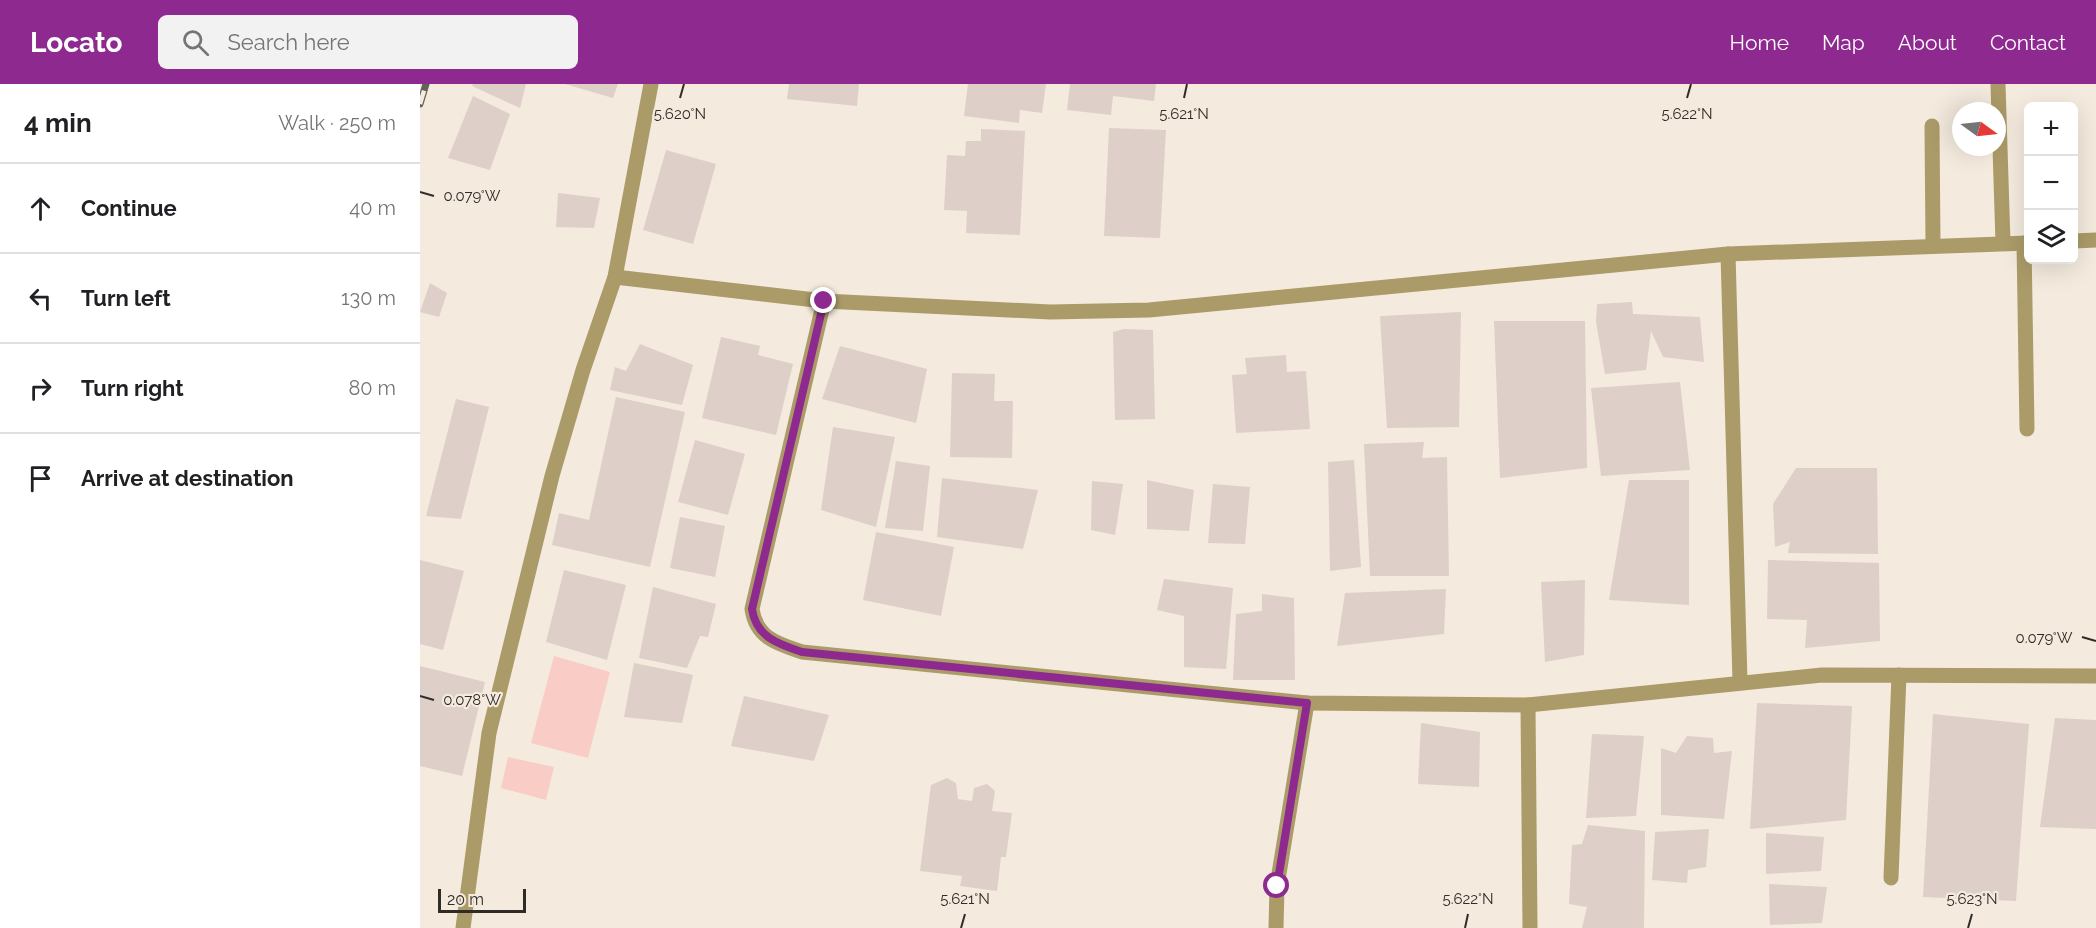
<!DOCTYPE html>
<html lang="en">
<head>
<meta charset="utf-8">
<style>
	body { margin:0; font-family:Raleway,sans-serif; background:#f2f2f2; color:#202124 }
	.controls { position:absolute; right:18px; top:18px; display:grid; overflow:hidden; border-radius:9px; box-shadow:0 6px 24px #0002 }
	.controls button { width:54px; height:54px; display:grid; place-items:center; padding:0; border:0; border-bottom:2px solid #e0e0e0; background:#fff; color:#202124; font:30px sans-serif }
	.compass { position:absolute; left:1532px; top:18px; width:54px; height:54px; border-radius:50%; background:#fff; box-shadow:0 6px 24px #0002; rotate:105deg }
	.scale { position:absolute; left:18px; bottom:15px; width:88px; box-sizing:border-box; padding-left:6px; border:3px solid #2f2b26; border-top:0; font-size:16px; line-height:21px; white-space:nowrap; color:#2f2b26; -webkit-text-stroke:4px #f4eade; paint-order:stroke }
	.stop { position:absolute; width:18px; height:18px; margin:-14px; border:4px solid #8e2990; border-radius:50%; background:#fff }
	.stop.end { background:#8e2990; border-color:#fff; box-shadow:0 2px 6px #0008 }
	.list { margin:0; padding:0; list-style:none }
	h2 { display:flex; justify-content:space-between; align-items:center; height:78px; margin:0; padding:0 24px; font-size:26px }
	h2 small { font-size:20px; font-weight:400; color:#757577 }
	.list li { display:grid; grid-template-columns:39px 1fr auto; gap:18px; align-items:center; box-sizing:border-box; height:90px; padding:0 24px; border-top:2px solid #e0e0e0 }
	.list b { display:block; font-size:22px; white-space:nowrap }
	.list em { font-size:20px; font-style:normal; color:#757577 }
	.icon { flex:none; width:33px; height:33px; fill:none; stroke:currentColor; stroke-width:2; stroke-linecap:round; stroke-linejoin:round }
	.map { position:relative; flex:none; width:1676px; height:844px; overflow:hidden }
	header { display:flex; align-items:center; gap:36px; box-sizing:border-box; height:84px; padding:0 30px; background:#8e2990; color:#fff }
	header strong { font-size:28px }
	nav { display:flex; gap:33px; margin-inline-start:auto; font-size:21px }
	.search { width:420px; height:54px; background:#f2f2f2; display:flex; align-items:center; gap:15px; box-sizing:border-box; padding:0 21px; border-radius:9px; color:#757577; font-size:22px }
	main { display:flex }
	aside { flex:1; background:#fff }
	.map>svg:first-child { display:block }
</style>
</head>
<body>
<header>
<strong>Locato</strong>
<div class="search"><svg class="icon" aria-label="search" viewBox="0 0 24 24"><circle cx="10" cy="10" r="6"/><path d="M15 15l6 6"/></svg>Search here</div>
<nav><a>Home</a><a>Map</a><a>About</a><a>Contact</a></nav>
</header>
<main>
<aside>
<h2>4 min<small>Walk · 250 m</small></h2>
<ul class="list">
<li><svg class="icon" aria-label="ahead" viewBox="0 0 24 24"><path d="M12 20V5M6 11l6-6 6 6"/></svg><div><b>Continue</b></div><em>40 m</em></li>
<li><svg class="icon" aria-label="left" viewBox="0 0 24 24"><path d="M17 20v-9H6M10 6l-5 5 5 5"/></svg><div><b>Turn left</b></div><em>130 m</em></li>
<li><svg class="icon" aria-label="right" viewBox="0 0 24 24"><path d="M7 20v-9h11M14 6l5 5-5 5"/></svg><div><b>Turn right</b></div><em>80 m</em></li>
<li><svg class="icon" aria-label="arrive" viewBox="0 0 24 24"><path d="M6 21V4h12l-3 4 3 4H6"/></svg><div><b>Arrive at destination</b></div></li>
</ul>
</aside>
<div class="map">
<svg width="1676" height="844" viewBox="0 0 1676 844">
	<rect width="100%" height="100%" fill="#f4eade"/>
	<g fill="#f9cdc5">
		<path d="M134 572 190 588 168 674 111 659Z"/>
		<path d="M88 673 134 683 126 716 81 704Z"/>
	</g>
	<g fill="#ded0c8">
		<path d="M53 0H106L100 24 52 2Z"/>
		<path d="M145 0H198L193 14Z"/>
		<path d="M369 0H439L437 22 367 15Z"/>
		<path d="M548 0H626L622 29 600 26 599 39 544 32Z"/>
		<path d="M650 0H736L734 17 693 12 691 31 647 26Z"/>
		<path d="M53 12 90 30 70 86 28 74Z"/>
		<path d="M689 44 746 46 740 154 684 152Z"/>
		<path d="M561 45 605 47 600 151 546 149 547 127 524 126 527 71 545 72 546 57H561Z"/>
		<path d="M246 66 296 80 273 160 223 146Z"/>
		<path d="M138 109 180 114 174 144 136 143Z"/>
		<path d="M10 199 27 209 19 233 0 228Z"/>
		<path d="M1212 218 1213 230 1280 233 1284 278 1243 273 1231 247 1226 286 1185 290 1176 238 1177 220Z"/>
		<path d="M1041 228 1039 343 967 344 960 232Z"/>
		<path d="M1074 237H1165L1167 384 1080 394Z"/>
		<path d="M704 245 733 246 735 335 695 336 693 248Z"/>
		<path d="M301 253 340 262 338 271 373 280 356 351 282 334Z"/>
		<path d="M220 260 273 281 262 321 190 306 195 283 206 287Z"/>
		<path d="M420 262 507 285 496 339 402 315Z"/>
		<path d="M866 271 867 288 886 287 890 345 816 349 812 291 827 290 825 274Z"/>
		<path d="M532 289 575 290 574 317H593L592 374 530 373Z"/>
		<path d="M1260 298 1270 386 1181 392 1171 304Z"/>
		<path d="M196 313 265 328 230 483 132 461 139 429 169 436Z"/>
		<path d="M36 315 69 323 41 435 6 432Z"/>
		<path d="M413 343 475 353 456 443 401 426Z"/>
		<path d="M275 356 325 370 308 431 258 418Z"/>
		<path d="M1004 358 1002 374 1027 373 1029 492H950L944 360Z"/>
		<path d="M934 376 941 483 910 487 908 378Z"/>
		<path d="M476 377 510 382 503 447 465 444Z"/>
		<path d="M1376 384H1457L1458 470 1368 469 1370 458 1355 463 1353 420Z"/>
		<path d="M522 394 618 406 603 465 517 453Z"/>
		<path d="M727 396 774 406 769 447 727 445Z"/>
		<path d="M1209 396H1269V521L1189 516Z"/>
		<path d="M672 397 703 400 695 451 671 446Z"/>
		<path d="M793 400 830 403 825 460 788 459Z"/>
		<path d="M260 433 305 442 295 493 250 484Z"/>
		<path d="M456 448 534 463 521 532 443 516Z"/>
		<path d="M0 476 44 487 23 566 0 560Z"/>
		<path d="M1348 476 1459 479 1460 557 1385 564 1387 536 1347 535Z"/>
		<path d="M144 486 206 501 187 576 126 558Z"/>
		<path d="M744 495 813 504 806 585 764 583V532L737 526Z"/>
		<path d="M1165 496 1164 571 1125 578 1121 498Z"/>
		<path d="M233 503 296 520 288 553 280 552 267 584 219 574Z"/>
		<path d="M1026 505 1024 550 917 562 925 509Z"/>
		<path d="M842 510 874 514 875 596H813L816 530 842 527Z"/>
		<path d="M214 579 273 591 262 639 204 633Z"/>
		<path d="M0 582 65 598 42 692 0 682Z"/>
		<path d="M324 612 409 631 394 677 311 662Z"/>
		<path d="M1337 619 1432 622 1426 736 1330 745Z"/>
		<path d="M1513 630 1609 640 1596 817 1503 813Z"/>
		<path d="M1635 634 1676 636V745L1620 743Z"/>
		<path d="M1001 639 1060 648 1059 703 998 700Z"/>
		<path d="M1172 650 1224 652 1216 732 1166 734Z"/>
		<path d="M1267 652 1293 654 1294 669 1312 667 1304 735 1241 731V664L1256 669Z"/>
		<path d="M527 694 536 699 538 715 552 717 554 704 567 700 575 707 572 727 592 729 586 773H581L577 807 540 802 542 792 500 787 511 701Z"/>
		<path d="M1168 741 1225 747 1224 844H1162L1167 823 1149 820 1152 761 1162 760Z"/>
		<path d="M1289 745 1286 783 1268 786 1267 799 1232 796 1235 748Z"/>
		<path d="M1346 749 1404 753 1401 787 1346 790Z"/>
		<path d="M1349 800 1407 803 1402 839 1350 841Z"/>
	</g>
	<g fill="none" stroke-linecap="round" stroke-linejoin="round">
		<g stroke="#ab9b68" stroke-width="15">
			<path d="M1512 42 1513 162"/>
			<path d="M1471 794 1479 591"/>
		</g>
		<g stroke="#ab9b68" stroke-width="15">
			<path d="M1578 0 1583 159"/>
			<path d="M1654 157 1676 156"/>
			<path d="M1604 159 1607 345"/>
			<path d="M1308 170 1320 597"/>
			<path d="M195 193 404 217 630 228 729 226 1308 170 1608 159"/>
			<path d="M404 217 332 525C336 554 358 560 382 568L887 619 1108 621 1402 591 1676 592"/>
			<path d="M1108 621 1110 844"/>
			<path d="M43 844 69 649 132 392 163 286 195 193 231 0"/>
			<path d="M856 844 857 802 887 619"/>
		</g>
		<g stroke="#666059" stroke-width="7">
			<path id="rail" d="M0 20 6 0"/>
		</g>
		<use href="#rail" stroke="#f4eade" stroke-width="4.5" stroke-dasharray="14" stroke-linecap="butt"/>
	</g>
	<g fill="none" stroke-linecap="round" stroke-linejoin="round">
		<path stroke="#8e2990" stroke-width="8" d="M404 217 332 525C336 553 358 560 382 568L887 619 857 802"/>
	</g>
	<path fill="none" stroke="#2f2b26" stroke-width="2" d="M260 14 264 0M764 14 767 0M1267 14 1271 0M0 108 14 112M1662 553 1676 557M0 612 14 616M541 844 545 830M1045 844 1048 830M1548 844 1552 830"/>
	<g font-size="15" text-anchor="middle" fill="#2f2b26" stroke="#f4eade" stroke-width="4.5" stroke-linejoin="round" paint-order="stroke">
		<text x="260" y="35">5.620°N</text>
		<text x="764" y="35">5.621°N</text>
		<text x="1267" y="35">5.622°N</text>
		<text x="52" y="117">0.079°W</text>
		<text x="1624" y="559">0.079°W</text>
		<text x="52" y="621">0.078°W</text>
		<text x="545" y="820">5.621°N</text>
		<text x="1048" y="820">5.622°N</text>
		<text x="1552" y="820">5.623°N</text>
	</g>
</svg>
<div class="controls">
<button>+</button>
<button>−</button>
<button><svg class="icon" aria-label="layers" viewBox="0 0 24 24"><path d="M12 4l9 5-9 5-9-5zM3 14l9 5 9-5"/></svg></button>
</div>
<svg class="compass" viewBox="-18 -18 36 36"><path d="M0-13l5 13h-10z" fill="#e53935"/><path d="M0 13l5-13h-10z" fill="#757577"/></svg>
<div class="scale">20 m</div>
<div class="stop" style="left:857px;top:802px"></div>
<div class="stop end" style="left:404px;top:217px"></div>
</div>
</main>
</body>
</html>
